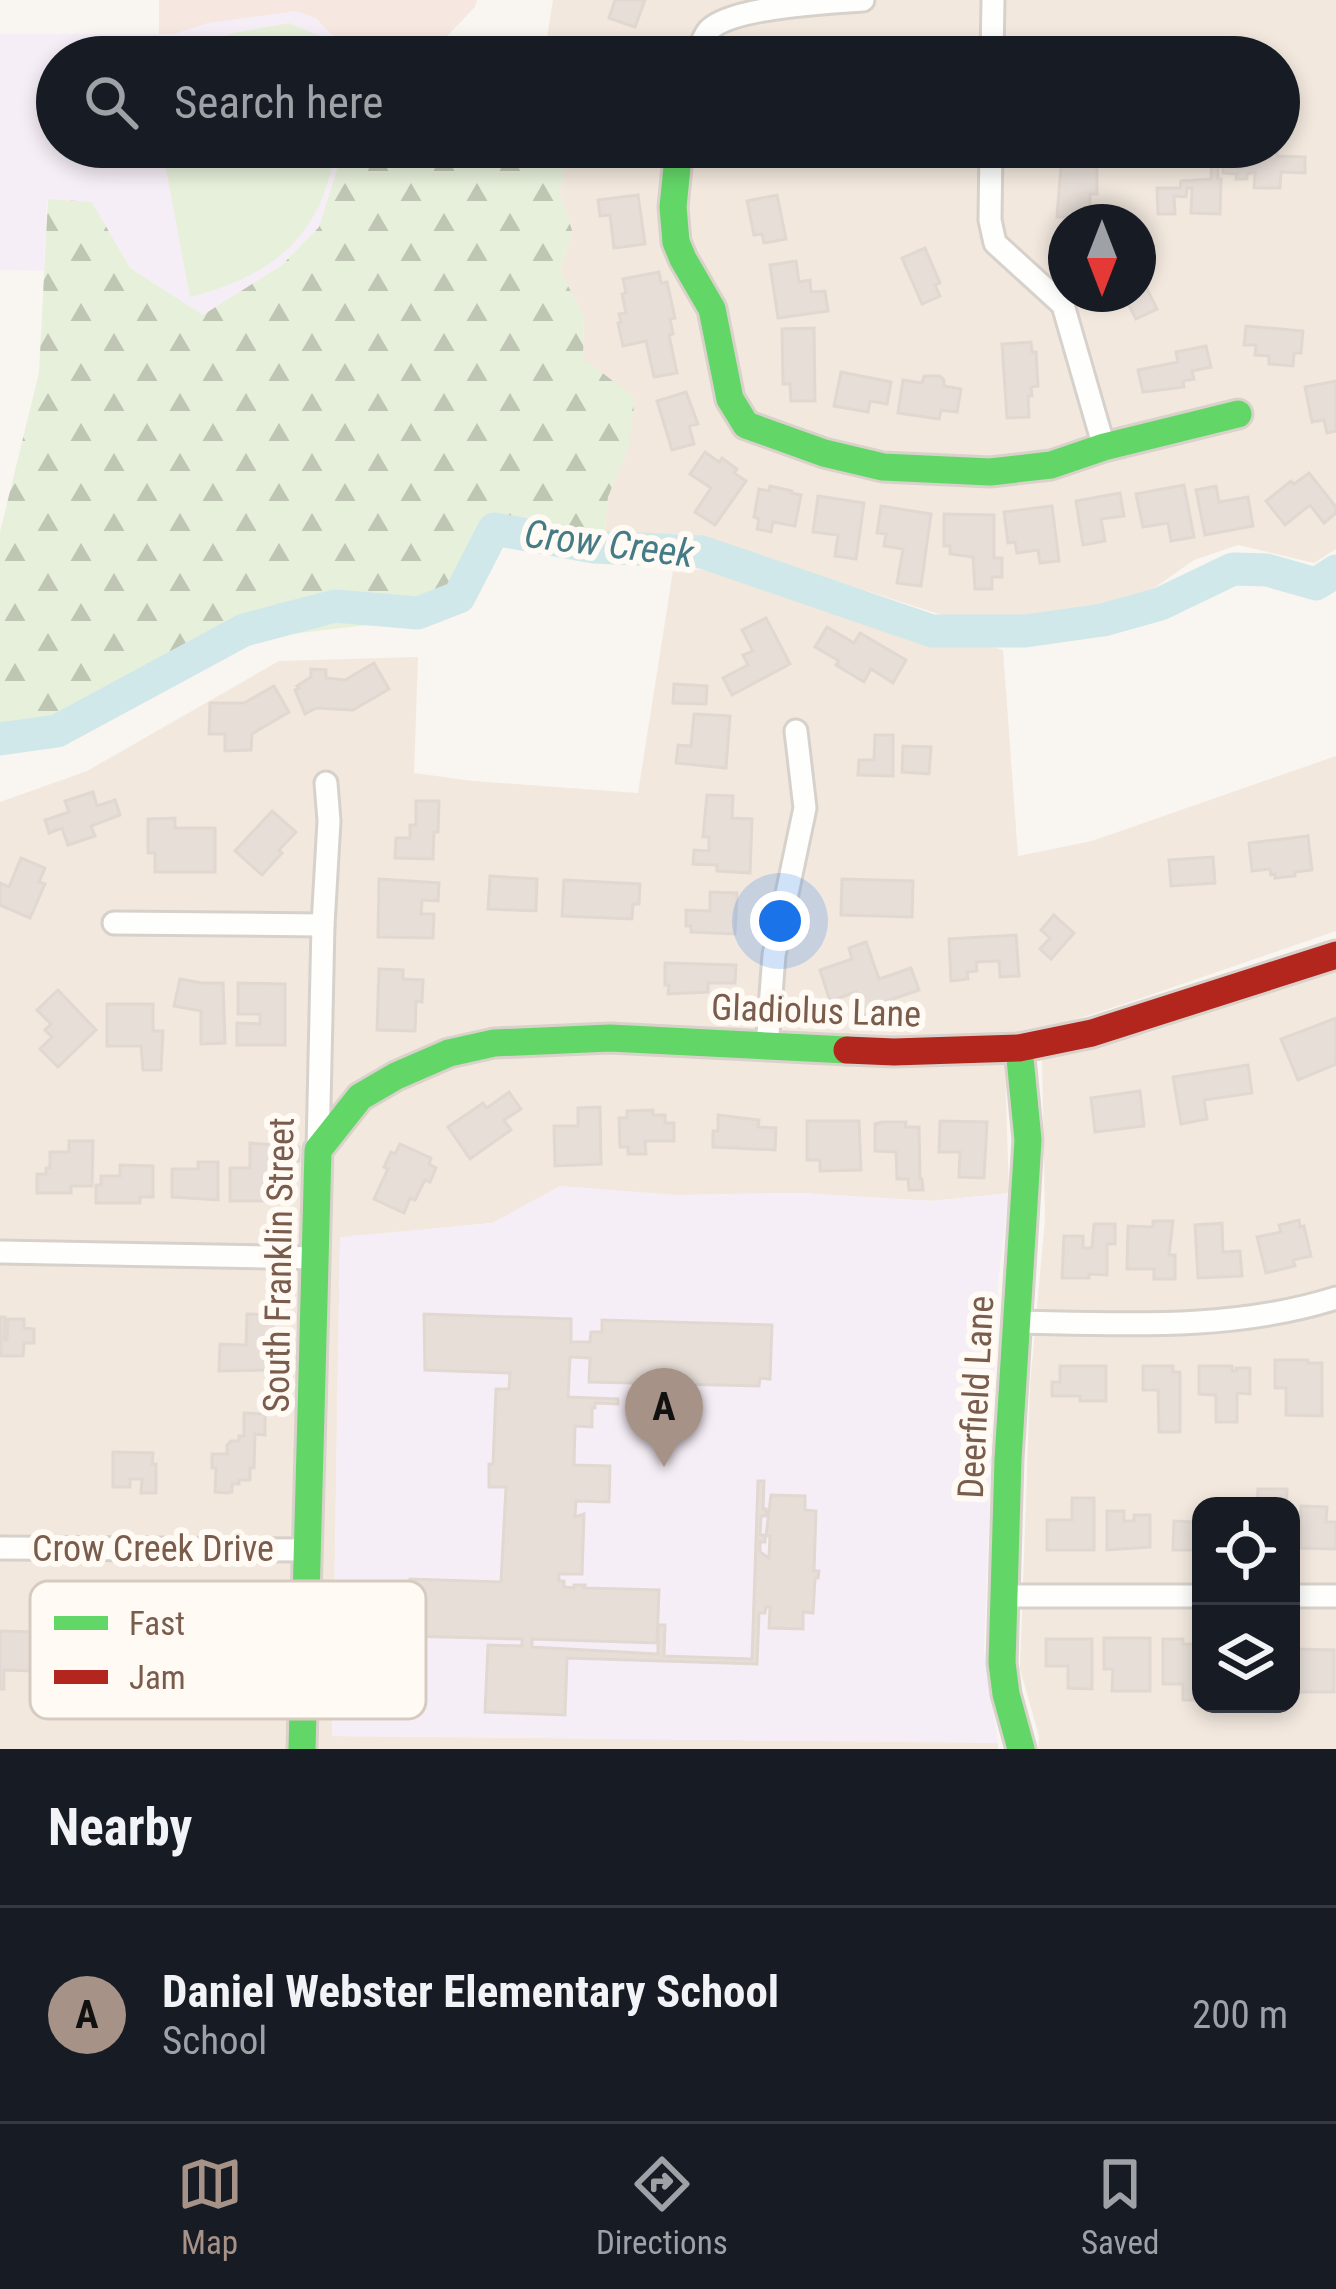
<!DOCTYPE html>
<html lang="en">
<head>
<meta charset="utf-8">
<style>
	body { margin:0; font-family:"Roboto Condensed",sans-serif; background:#20242c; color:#f1f3f6 }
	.controls { position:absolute; right:36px; bottom:36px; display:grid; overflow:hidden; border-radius:24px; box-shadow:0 6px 18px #0003 }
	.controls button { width:108px; height:108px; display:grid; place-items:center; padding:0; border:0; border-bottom:3px solid #363941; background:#171b24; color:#f1f3f6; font:60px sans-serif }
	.compass { position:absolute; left:1048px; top:204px; width:108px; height:108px; border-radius:50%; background:#171b24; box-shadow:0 6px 18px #0003; rotate:180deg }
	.you { position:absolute; left:780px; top:921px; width:42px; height:42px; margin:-30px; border:9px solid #fff; border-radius:50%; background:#1a73e8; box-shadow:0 0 0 18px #1a73e833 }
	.badge { display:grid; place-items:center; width:78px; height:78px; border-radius:50%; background:#a69286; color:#111; font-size:39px; font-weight:700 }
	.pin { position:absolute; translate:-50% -99px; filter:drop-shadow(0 3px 6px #0008) }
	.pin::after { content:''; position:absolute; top:63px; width:42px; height:36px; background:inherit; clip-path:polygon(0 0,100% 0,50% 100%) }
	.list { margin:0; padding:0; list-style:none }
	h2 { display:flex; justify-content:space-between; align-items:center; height:156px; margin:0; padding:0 48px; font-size:51px }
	h2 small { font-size:39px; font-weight:400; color:#9ea1a6 }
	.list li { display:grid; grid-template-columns:78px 1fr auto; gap:36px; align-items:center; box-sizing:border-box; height:216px; padding:0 48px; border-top:3px solid #363941 }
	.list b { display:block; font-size:45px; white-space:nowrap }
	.list p { margin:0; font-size:39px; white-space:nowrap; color:#9ea1a6 }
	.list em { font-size:39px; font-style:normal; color:#9ea1a6 }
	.icon { flex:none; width:66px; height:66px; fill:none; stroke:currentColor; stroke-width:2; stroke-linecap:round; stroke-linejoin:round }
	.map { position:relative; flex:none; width:1336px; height:1749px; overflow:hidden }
	.search { position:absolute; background:#171b24; box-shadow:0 6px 18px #0003; left:36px; right:36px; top:36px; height:132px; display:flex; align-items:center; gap:30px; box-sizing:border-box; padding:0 42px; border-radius:66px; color:#9ea1a6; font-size:45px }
	.sheet { height:372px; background:#171b24 }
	nav { display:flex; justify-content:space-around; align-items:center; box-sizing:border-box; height:168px; border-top:3px solid #363941; background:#171b24; font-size:33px; color:#9ea1a6 }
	nav a { display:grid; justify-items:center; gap:6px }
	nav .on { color:#a69286 }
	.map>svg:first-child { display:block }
</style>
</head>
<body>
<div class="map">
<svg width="1336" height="1749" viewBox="0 0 1336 1749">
	<defs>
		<pattern id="forest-firs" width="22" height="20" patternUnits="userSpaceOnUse" patternTransform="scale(3)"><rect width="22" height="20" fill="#e7f0db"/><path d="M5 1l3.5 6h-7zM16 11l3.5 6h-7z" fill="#c0c6b4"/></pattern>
	</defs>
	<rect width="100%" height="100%" fill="#f9f5f0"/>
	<g fill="#f2e8de" fill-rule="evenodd">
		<path d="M553 0H1336V549L1314 563 1238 545 1194 560 1144 595 1085 612 998 621 945 616 686 533 604 539 608 497 629 446 583 358 584 316 560 271 572 230 559 191 563 182 562 147H1279V57H550L547 37ZM1066 222H1138V294H1066Z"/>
		<path d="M709 569 1003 650 1018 856 1092 841 1336 756V931L1130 1002 1070 1021 1004 1034 1009 1193 932 1201 800 1193 678 1195 492 1223 340 1238 332 1736 954 1742 998 1743V1749H0V802L87 771 279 661 418 657 414 773 473 781 638 793 673 571Z"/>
		<path d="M1336 968V1749H1038L1039 1736 1020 1669 1030 1386 1045 1219 1042 1060 1148 1033ZM1201 1506H1291V1704H1201Z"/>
	</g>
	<path fill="#f6e8e1" d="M159 0H477L475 7 427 57H389L344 47 315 18 209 23 175 34H159Z"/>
	<g fill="#f6eef6">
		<path d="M296 11 315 18 344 47 346 57H57V147H344L319 227 282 265 203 315 130 268 92 202 47 200 44 271 0 270V34H174L209 23Z"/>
		<path d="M560 1186 678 1195 800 1193 932 1201 1009 1193 998 1284 984 1650 998 1743 332 1736 340 1237 492 1223Z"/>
	</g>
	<path fill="url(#forest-firs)" d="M344 147H562L563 182 559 191 572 230 560 271 584 316 583 358 635 398 629 446 608 497 604 539 495 535 459 614 234 641 85 722 0 734V532L39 373 48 199 92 202 130 268 203 315 282 265 319 227Z"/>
	<g fill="#e7f0db">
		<path d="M289 23 327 39 338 57H159L234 33Z"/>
		<path d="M158 147H336C322 236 275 275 190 297L167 174Z"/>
	</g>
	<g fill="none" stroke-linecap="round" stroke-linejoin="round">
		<path stroke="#d0e8ea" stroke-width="33" d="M0 739 57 731 244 630 335 606 418 613 459 597 494 529 594 547 702 552 932 631H1025L1103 620 1160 604 1233 569 1267 570 1316 584 1336 571"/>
	</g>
	<g fill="#e6ded7" stroke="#e2d8d2" stroke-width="3">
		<path d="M615 0H645L635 27 609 18Z"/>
		<path d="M604 39 638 43 637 46 649 48 652 57H602Z"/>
		<path d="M893 39 941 42V50H958V57H893Z"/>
		<path d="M1212 147 1277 148V156L1305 157V173L1281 172 1280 188H1254L1255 172 1247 174V179H1236L1237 174 1223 173V161H1218V179H1221L1220 214 1191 213 1192 188H1187L1186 197 1174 196 1175 214H1158L1157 188H1180L1181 181 1211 179Z"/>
		<path d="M1061 166H1097V194H1090V217H1057Z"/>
		<path d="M638 195 645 244 614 248 610 215 600 216 598 200Z"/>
		<path d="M777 195 786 239 764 243 762 234 754 235 747 201Z"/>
		<path d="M925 248 940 283 935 285 940 296 922 304 902 258Z"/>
		<path d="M796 261 799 282 810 280 811 292 825 291 828 311 778 318 770 265Z"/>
		<path d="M1138 271 1157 309 1136 319 1123 294H1138Z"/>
		<path d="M659 272 661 283 667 282 675 318 670 319 673 334 669 335 677 373 654 377 646 341 623 346 618 323 621 322 619 314 626 313 622 294 626 293 623 279Z"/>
		<path d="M1246 326 1303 331 1301 353H1294L1293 366 1269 364V356L1255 355 1256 345H1244Z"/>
		<path d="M814 328 815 401H791L790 384H783L782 329Z"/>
		<path d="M1031 342 1032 352H1036L1038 386 1031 387 1032 396H1028L1029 417 1007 418 1002 344Z"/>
		<path d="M1206 346 1211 367 1192 371 1194 379 1183 381 1184 387 1143 392 1138 370 1178 362 1176 352Z"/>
		<path d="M841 372 891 382 887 404 870 401 868 412 834 406Z"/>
		<path d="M924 376H940L944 380V386L961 389 957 412 941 410 939 419 898 413 903 380 922 383Z"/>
		<path d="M1336 381V431L1327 433 1324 420 1312 422 1305 387Z"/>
		<path d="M686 392 698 424 689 426 694 444 672 450 657 401Z"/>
		<path d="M705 452 719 462 722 458 737 469 734 473 746 481 715 525 695 512 711 488 690 474Z"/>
		<path d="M1309 473 1336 507V513L1324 523 1310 505 1285 525 1266 501 1291 481 1294 484Z"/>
		<path d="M1184 485 1194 537 1171 541 1168 523 1143 527 1136 494Z"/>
		<path d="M770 486 792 491V493L801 495 795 526 773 522 771 532 757 529 759 519 754 517 759 489 769 491Z"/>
		<path d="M1216 486 1219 502 1248 497 1253 526 1205 535 1196 490Z"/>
		<path d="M1120 493 1124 516 1101 519 1105 541 1083 545 1076 501Z"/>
		<path d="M818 496 864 503 856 559 835 556 838 535 813 532Z"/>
		<path d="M881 506 931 514 921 586 897 583 903 549 884 546 886 534 877 533Z"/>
		<path d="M1052 506 1059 561 1040 563 1038 550 1017 553 1015 542 1008 543 1004 512Z"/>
		<path d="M944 514 994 515V558H1002V577H992V589H975L973 557 950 554V546H944Z"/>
		<path d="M766 618 790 664 732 695 723 678 748 665 743 655 753 651 742 630Z"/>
		<path d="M827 627 854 643 860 633 906 660 893 683 871 669 864 682 836 665 839 661 815 647Z"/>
		<path d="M374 663 389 689 353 710 316 708 305 714 295 690 299 688 297 686 311 677V669L326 670V678L345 680Z"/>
		<path d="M674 684 707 686 706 704 673 703Z"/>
		<path d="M274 686 289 712 252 734 251 750 225 751V734H209L210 703H244Z"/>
		<path d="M694 714 730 716 726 768 676 763 678 745 691 746Z"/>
		<path d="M875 735H893V776L858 775 859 760H874Z"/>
		<path d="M903 746 931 747 929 774 902 772Z"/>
		<path d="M93 792 97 806 115 800 120 815 91 826 95 836 68 845 62 828 49 833 45 820 69 812 65 801Z"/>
		<path d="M707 795 733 796 732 818 752 819 750 873 717 871V865L693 864 694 850 709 851V837H703Z"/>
		<path d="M416 801H439L438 832H434L433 859 395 858 396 838H410V825H416Z"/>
		<path d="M272 811 296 832 279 850 282 853 262 875 235 851Z"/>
		<path d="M175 818V828H215V872H155V853H148V819Z"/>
		<path d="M1308 836 1312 870 1295 872V876L1275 878V874L1271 875 1270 869 1252 871 1249 843Z"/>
		<path d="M1213 857 1215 883 1171 886 1169 860Z"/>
		<path d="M21 858 45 868 39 882 45 884 30 918 0 905V883L9 887Z"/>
		<path d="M490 876 537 879 536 911 488 909Z"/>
		<path d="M379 879 439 883 438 901 422 900 421 914H434L433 938 378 937Z"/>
		<path d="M842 879 913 881 912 917 841 915Z"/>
		<path d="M564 880 640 884 639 904H633L632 919 562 916Z"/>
		<path d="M710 892 737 893 735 934 691 932V926H686V910L710 911Z"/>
		<path d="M1054 915 1074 933 1051 959 1040 949 1050 938 1041 930Z"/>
		<path d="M1016 935 1019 976 1000 977 999 961 976 962 977 971 967 972 968 979 951 981 949 939Z"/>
		<path d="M866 942 879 979 911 968 919 990 887 1001 889 1007 864 1016 856 992 830 1001 820 970 852 959 849 948Z"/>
		<path d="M665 963 736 965 735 983H708V992L668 994 669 985H665Z"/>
		<path d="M379 969 403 970V979L423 980 422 1002 416 1001 415 1031 377 1030Z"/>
		<path d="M180 979 202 983H223L225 1043 201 1044V1011L174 1006Z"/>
		<path d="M238 983 285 984V1045H237V1023L260 1024V1014H238Z"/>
		<path d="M58 990 96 1030 58 1067 40 1049 52 1037 45 1030 51 1024 37 1010Z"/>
		<path d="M107 1004H153V1031H163L161 1070H143L141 1046H107Z"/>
		<path d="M1336 1018V1064L1298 1080 1281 1039Z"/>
		<path d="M1248 1065 1252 1093 1204 1100 1207 1119 1181 1124 1173 1077Z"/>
		<path d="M1140 1091 1144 1126 1095 1132 1091 1098Z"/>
		<path d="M509 1092 521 1109 504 1120 511 1130 470 1159 448 1127 483 1103 487 1108Z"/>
		<path d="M600 1107 601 1164 555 1166 554 1126H578V1108Z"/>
		<path d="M653 1110V1115H665V1123H674V1141H645L646 1154H628V1147H620L619 1118H627V1111Z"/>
		<path d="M718 1115 759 1120 758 1127 776 1128 775 1150 713 1147V1131H718Z"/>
		<path d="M807 1121H859L861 1170 820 1171V1160H807Z"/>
		<path d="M940 1121 987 1122 984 1178 959 1177 960 1152H939Z"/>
		<path d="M882 1122H906L905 1127H919L920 1179H922L923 1190H909L908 1179H897L896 1152 875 1151V1124Z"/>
		<path d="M69 1141H93L92 1186H71V1193H37V1174H46V1168H50V1152H69Z"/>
		<path d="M250 1143 299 1147V1161H278V1196H264V1201H230V1168H250Z"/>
		<path d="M400 1144 431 1158 429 1164 436 1168 430 1182 425 1180 415 1200 410 1198 404 1213 374 1199 388 1169 384 1167 391 1152 395 1154Z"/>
		<path d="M198 1162H218V1200L172 1197V1169H198Z"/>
		<path d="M120 1165 153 1166V1197H140V1203H96V1185H101V1176H120Z"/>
		<path d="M1299 1220 1300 1227 1304 1226 1311 1256 1293 1260 1295 1266 1266 1273 1257 1237 1281 1232 1279 1225Z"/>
		<path d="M1153 1221H1173L1169 1255H1175V1279H1154V1269H1127L1128 1226 1153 1227Z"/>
		<path d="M1222 1223 1223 1252 1240 1251 1242 1276 1198 1278 1195 1225Z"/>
		<path d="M1094 1224H1115V1244H1107V1275L1089 1274V1278H1062L1064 1236H1083V1248H1092Z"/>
		<path d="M247 1314 273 1315 272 1370 219 1371 220 1344 246 1345Z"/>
		<path d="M424 1314 571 1319V1342H590L591 1332H602V1320L772 1325 770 1379 760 1378 759 1386 589 1382 590 1358 570 1357 568 1397 618 1399V1404L595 1403V1408H592V1427L575 1426 574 1465 610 1466 609 1502 576 1501 575 1517 584 1514 582 1574H559V1581H564V1587L574 1588V1585H585L584 1588 659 1590 657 1643 532 1639V1647L658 1654V1625H665L664 1656 752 1659 758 1481H764L763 1509H766V1516H761L760 1535H765V1542H760V1552L769 1558 770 1536H766L771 1495 805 1496V1510L816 1511 814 1571H819L818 1578H815L813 1613 803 1612V1629L769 1628 770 1607H766L765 1613H759L757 1664 567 1658 565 1715 485 1712 488 1645 522 1646V1639L408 1636 410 1579 501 1582 506 1487H489V1464H493L496 1389H509L510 1373 425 1370Z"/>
		<path d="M0 1317H5L4 1340H7L8 1319H24V1328L34 1329V1343H24L23 1356H1Z"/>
		<path d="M1275 1360H1308V1363H1322V1416L1286 1415V1388H1275Z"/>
		<path d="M1060 1366H1106V1401H1080V1396H1052V1382H1060Z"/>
		<path d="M1143 1366H1173V1372H1180V1432H1159L1158 1390H1143Z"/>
		<path d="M1199 1366H1232V1371H1236V1368H1250V1394L1237 1393V1422H1216V1395L1199 1394Z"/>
		<path d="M244 1413 265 1414V1435L255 1434 254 1468H250V1480H239V1484H232V1492L227 1493 215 1492 216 1468H212V1454H227V1445L231 1441H239V1436H244Z"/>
		<path d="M113 1452 153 1453 152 1464H156V1493H141L142 1479H130V1487H113Z"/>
		<path d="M1258 1489H1287L1286 1506H1257Z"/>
		<path d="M1072 1498H1094V1550H1047V1520H1072Z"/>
		<path d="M1301 1506 1327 1507 1326 1522H1336V1549L1300 1548Z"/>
		<path d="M1107 1511H1124V1521H1134V1515H1150V1547L1107 1550Z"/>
		<path d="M1194 1516 1201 1517V1550H1173L1174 1521 1194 1522Z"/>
		<path d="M0 1631 33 1632 32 1671 4 1670V1689H0Z"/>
		<path d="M1104 1638H1150V1691H1112L1113 1669H1104Z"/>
		<path d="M1046 1639H1092V1689L1068 1688V1666H1046Z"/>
		<path d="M1163 1639H1183V1644H1201V1700H1183V1684H1163Z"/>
		<path d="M1291 1649 1334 1650V1692H1291Z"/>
	</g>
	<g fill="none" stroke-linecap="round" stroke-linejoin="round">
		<g stroke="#d7d1cb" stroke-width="27">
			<g id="street">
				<path d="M697 57C700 48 702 38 709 30 732 7 829 2 863 0"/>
				<path d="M992 57 993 0"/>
				<path d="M991 147 990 220 995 243 1063 305 1104 447"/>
				<path d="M114 923 323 925"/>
				<path d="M767 1047 774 955 805 808 796 731"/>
				<path d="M318 1150 323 925 329 821 326 783"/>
				<path d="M0 1252 317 1258"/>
				<path d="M1016 1322C1123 1324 1232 1331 1336 1298"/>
				<path d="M0 1548 307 1550"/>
				<path d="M1003 1596H1201"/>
				<path d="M1291 1596H1336"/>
			</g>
		</g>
		<g stroke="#d9d2cb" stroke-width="33">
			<g id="fast">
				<path d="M679 147 673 207 676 242 683 259 712 309 730 399 746 425 824 453 883 467 990 472 1051 465 1104 447 1238 414"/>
				<path d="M1019 1048 1028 1140 1008 1459 1002 1663 1006 1694 1021 1749"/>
				<path d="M302 1749 318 1150 360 1097 396 1076 449 1053 494 1043 610 1038 847 1050"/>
			</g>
		</g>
		<g stroke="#d9d2cb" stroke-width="33">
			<path id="jam" d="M847 1050 894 1052 1019 1048 1092 1033 1336 955"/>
		</g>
		<use href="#street" stroke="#fefefd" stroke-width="21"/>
		<use href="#fast" stroke="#63d668" stroke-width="27"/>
		<use href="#jam" stroke="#b3261e" stroke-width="27"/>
	</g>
	<g text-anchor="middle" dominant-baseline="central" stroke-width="12" stroke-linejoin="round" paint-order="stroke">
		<g font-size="36" fill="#7a5c4d" stroke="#fffaf3">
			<text transform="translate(816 1011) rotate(2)">Gladiolus Lane</text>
			<text transform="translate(279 1265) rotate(-89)">South Franklin Street</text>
			<text transform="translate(976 1397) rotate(-87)">Deerfield Lane</text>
			<text x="153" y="1549">Crow Creek Drive</text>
		</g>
		<g font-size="39" font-style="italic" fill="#437c86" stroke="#fffaf3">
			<text transform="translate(609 544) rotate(7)">Crow Creek</text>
		</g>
	</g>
	<rect x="30" y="1581" width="396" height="138" rx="18" fill="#fffaf3" stroke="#d7cbc1" stroke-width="3"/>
	<rect x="54" y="1616" width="54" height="14" fill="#63d668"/>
	<rect x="54" y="1670" width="54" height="14" fill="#b3261e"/>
	<g font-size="33" fill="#7a5c4d">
		<text x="129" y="1635">Fast</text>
		<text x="129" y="1689">Jam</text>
	</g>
</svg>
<div class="controls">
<button><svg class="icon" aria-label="locate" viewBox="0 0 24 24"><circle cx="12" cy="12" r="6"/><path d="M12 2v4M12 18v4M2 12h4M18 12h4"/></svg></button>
<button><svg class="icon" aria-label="layers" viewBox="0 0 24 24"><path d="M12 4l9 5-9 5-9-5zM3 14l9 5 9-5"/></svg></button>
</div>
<svg class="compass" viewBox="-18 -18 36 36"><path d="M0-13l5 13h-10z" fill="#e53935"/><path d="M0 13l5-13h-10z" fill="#9ea1a6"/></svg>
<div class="you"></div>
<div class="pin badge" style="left:664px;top:1467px">A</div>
<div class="search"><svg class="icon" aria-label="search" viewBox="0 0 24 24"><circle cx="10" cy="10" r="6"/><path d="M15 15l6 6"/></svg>Search here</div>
</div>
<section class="sheet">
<h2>Nearby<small></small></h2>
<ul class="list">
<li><span class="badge">A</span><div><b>Daniel Webster Elementary School</b><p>School</p></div><em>200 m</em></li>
</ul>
</section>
<nav>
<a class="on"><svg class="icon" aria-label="map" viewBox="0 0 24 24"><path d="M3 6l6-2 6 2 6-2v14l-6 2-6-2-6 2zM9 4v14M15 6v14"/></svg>Map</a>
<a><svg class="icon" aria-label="directions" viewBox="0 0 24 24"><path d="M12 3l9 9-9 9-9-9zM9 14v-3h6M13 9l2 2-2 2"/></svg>Directions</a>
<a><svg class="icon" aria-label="saved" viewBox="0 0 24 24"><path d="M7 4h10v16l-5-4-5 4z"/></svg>Saved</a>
</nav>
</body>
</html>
